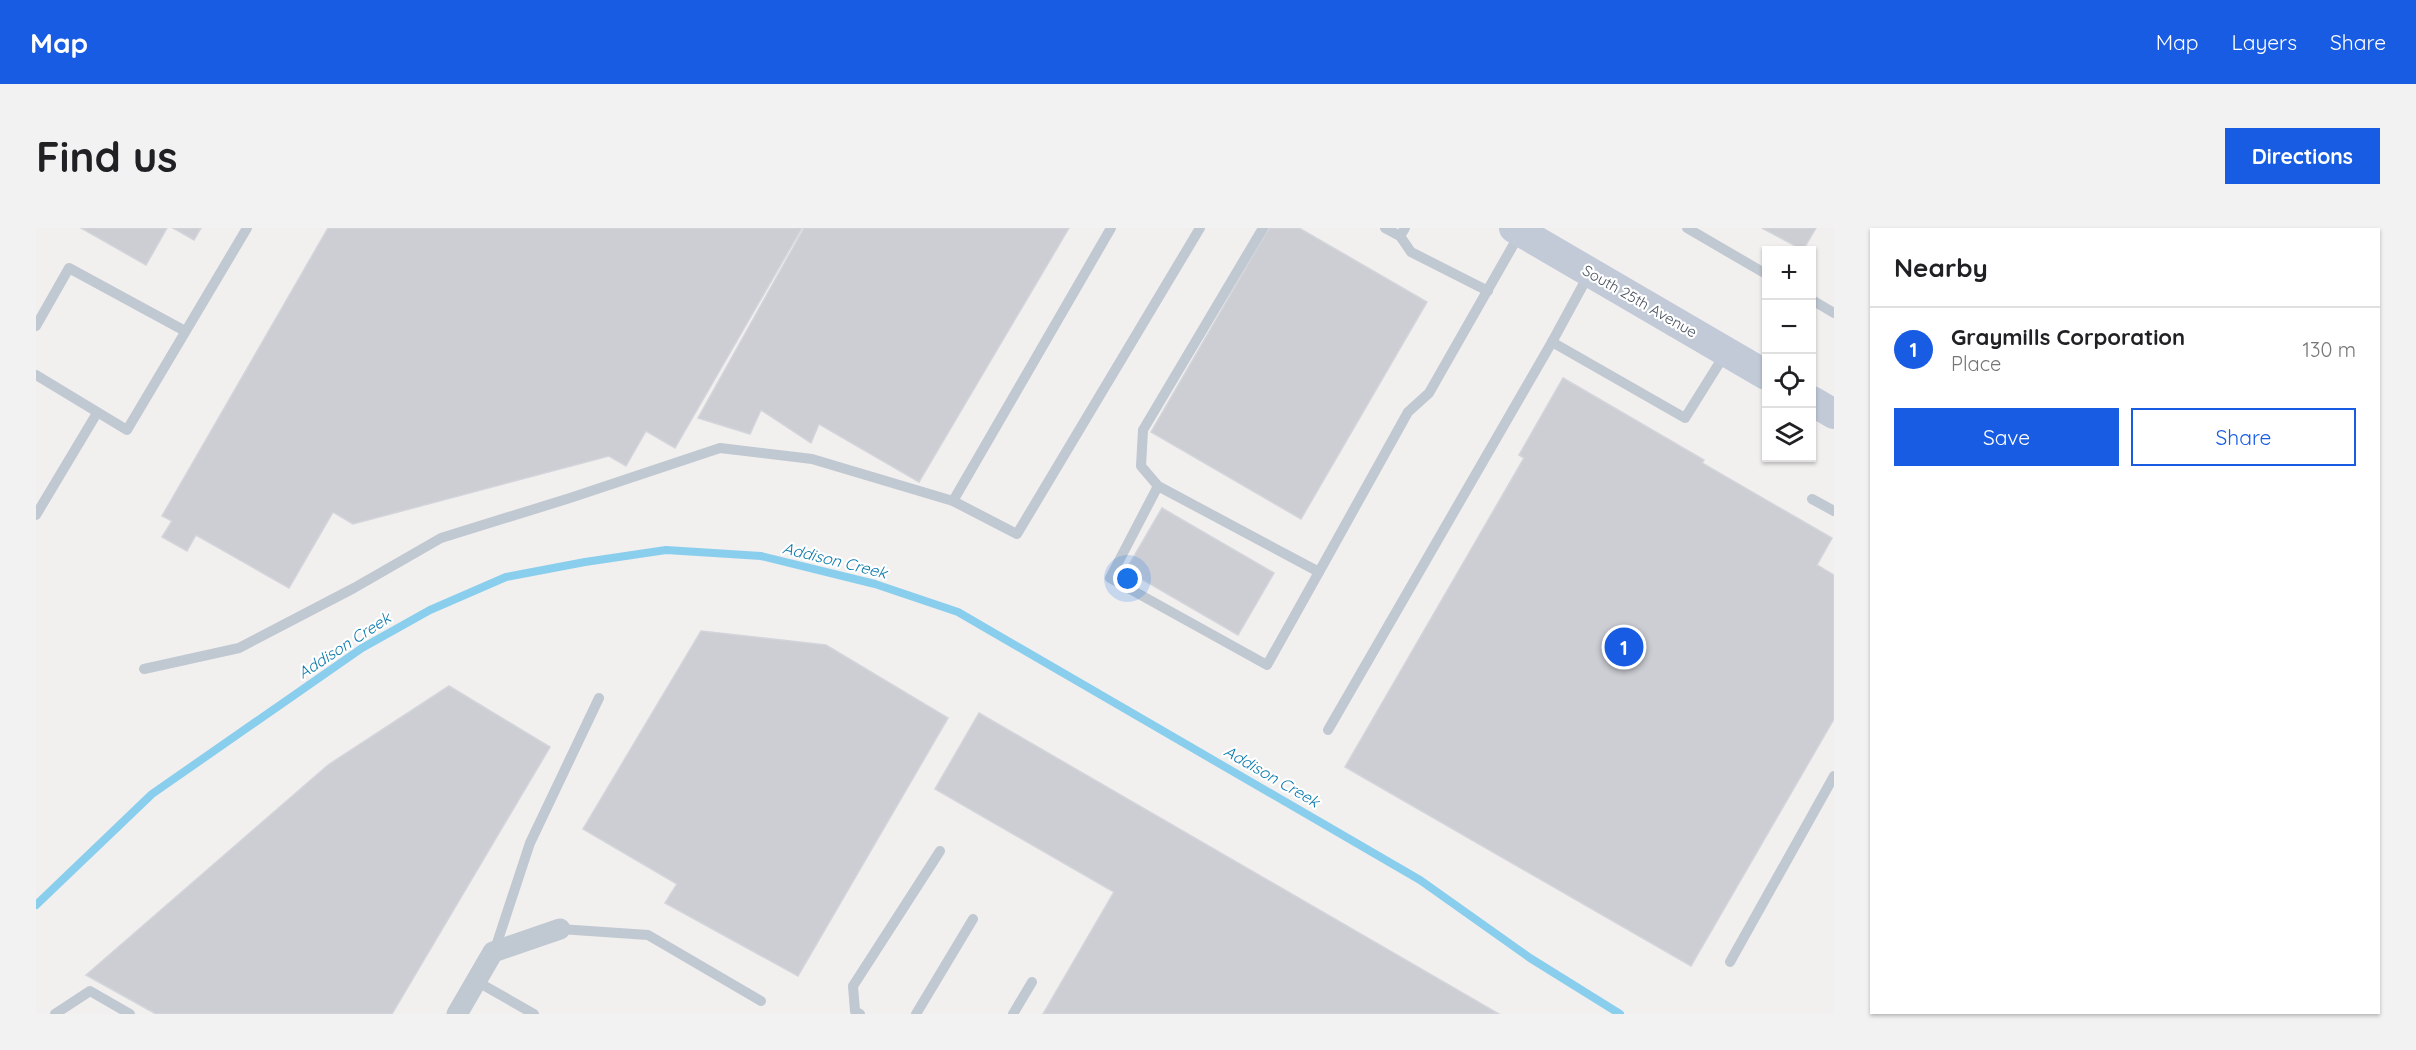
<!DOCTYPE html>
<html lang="en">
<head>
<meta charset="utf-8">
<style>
	body { margin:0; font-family:Quicksand,sans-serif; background:#f2f2f2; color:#202124 }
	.controls { position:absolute; right:18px; top:18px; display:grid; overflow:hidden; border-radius:0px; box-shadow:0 2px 4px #0004 }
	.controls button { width:54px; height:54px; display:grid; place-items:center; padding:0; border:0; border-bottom:2px solid #e0e0e0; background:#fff; color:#202124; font:30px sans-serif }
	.you { position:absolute; left:1092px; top:351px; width:21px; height:21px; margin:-15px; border:4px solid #fff; border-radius:50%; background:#1a73e8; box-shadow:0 0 0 9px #1a73e833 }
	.badge { display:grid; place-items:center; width:39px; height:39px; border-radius:50%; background:#185ce3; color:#fff; font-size:20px; font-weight:700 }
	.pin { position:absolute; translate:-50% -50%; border:3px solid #fff; box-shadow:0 2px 6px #0006 }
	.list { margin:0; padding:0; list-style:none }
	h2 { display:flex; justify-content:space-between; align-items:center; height:78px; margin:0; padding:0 24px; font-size:26px }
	h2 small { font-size:20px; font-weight:400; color:#757577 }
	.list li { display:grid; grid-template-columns:39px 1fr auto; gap:18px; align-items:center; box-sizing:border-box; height:84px; padding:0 24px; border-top:2px solid #e0e0e0 }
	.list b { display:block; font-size:22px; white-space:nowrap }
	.list p { margin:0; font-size:20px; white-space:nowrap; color:#757577 }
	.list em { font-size:20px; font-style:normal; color:#757577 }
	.actions { display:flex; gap:12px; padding:18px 24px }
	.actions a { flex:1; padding:14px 0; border:2px solid #185ce3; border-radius:0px; text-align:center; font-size:21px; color:#185ce3 }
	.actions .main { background:#185ce3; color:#fff }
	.icon { flex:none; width:33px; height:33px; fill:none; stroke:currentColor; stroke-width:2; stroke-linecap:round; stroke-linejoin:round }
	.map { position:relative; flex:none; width:1798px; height:786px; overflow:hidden; border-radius:0px }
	header { display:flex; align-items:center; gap:36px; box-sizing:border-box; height:84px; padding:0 30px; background:#185ce3; color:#fff }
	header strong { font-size:28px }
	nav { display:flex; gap:33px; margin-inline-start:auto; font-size:21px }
	.intro { display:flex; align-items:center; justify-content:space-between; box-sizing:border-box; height:144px; padding:0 36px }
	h1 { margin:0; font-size:42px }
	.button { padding:15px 27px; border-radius:0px; background:#185ce3; color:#fff; font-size:21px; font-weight:700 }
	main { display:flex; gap:36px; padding:0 36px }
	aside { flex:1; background:#fff; border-radius:0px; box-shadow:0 2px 4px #0004 }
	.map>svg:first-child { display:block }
</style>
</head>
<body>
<header>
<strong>Map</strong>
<nav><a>Map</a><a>Layers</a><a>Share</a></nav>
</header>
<div class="intro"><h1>Find us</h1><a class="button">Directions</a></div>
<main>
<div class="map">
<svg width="1798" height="786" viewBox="0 0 1798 786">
	<rect width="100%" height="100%" fill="#f2efef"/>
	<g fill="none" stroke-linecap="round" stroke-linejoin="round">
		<path stroke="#8aceed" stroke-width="8" d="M0 677 116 566 326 420 394 382 470 349 549 334 630 322 725 328 839 356 922 384 1384 652 1494 730 1584 786"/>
	</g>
	<g fill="#ccced4" stroke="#d3d5db" stroke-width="1.5">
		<path d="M45 0H131L110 37Z"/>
		<path d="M137 0H165L158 12Z"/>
		<path d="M292 0H766L639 220 610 203 590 238 573 228 317 296 297 284 253 360 160 307 151 323 126 309 136 293 126 288Z"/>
		<path d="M768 0H1033L883 254 783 196 775 215 725 182 714 206 662 190Z"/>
		<path d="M1233 0H1263L1391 74 1265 291 1115 204Z"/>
		<path d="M1726 0H1780L1767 22Z"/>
		<path d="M1527 150 1668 232 1666 235 1796 310 1781 337 1798 347V491L1655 738 1309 539 1488 230 1483 227Z"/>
		<path d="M1126 280 1238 345 1202 407 1090 342Z"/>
		<path d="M665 403 790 417 912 490 762 748 629 675 641 656 547 601Z"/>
		<path d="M413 458 514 519 356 786H120L50 747 292 537Z"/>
		<path d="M943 485 1463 786H1007L1078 664 899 561Z"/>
	</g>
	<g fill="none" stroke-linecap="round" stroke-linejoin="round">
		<g stroke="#c0c8d1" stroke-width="10">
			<path d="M1349 0 1364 8 1369 0"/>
			<path d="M1651 0 1730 46"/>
			<path d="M1364 8 1375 24 1452 63"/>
			<path d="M1776 72 1798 85"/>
			<path d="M0 98 33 40 149 103"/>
			<path d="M1516 114 1553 46"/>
			<path d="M0 147 91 202 211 0"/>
			<path d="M1122 258 1074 350 1231 437 1283 344 1122 258 1105 238 1107 202 1227 0"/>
			<path d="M1776 271 1798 283"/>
			<path d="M917 273 981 306 1164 0"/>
			<path d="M0 287 61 185"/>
			<path d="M1283 344 1372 184 1393 165 1483 7"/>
			<path d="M108 441 203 420 318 360 405 310 534 270 684 220 776 231 917 273 1075 0"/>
			<path d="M1292 502 1516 114 1649 190 1689 126"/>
			<path d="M524 701 612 707 725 773"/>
			<path d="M458 724 494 615 563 470"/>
			<path d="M1694 734 1798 548"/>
			<path d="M440 753 498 786"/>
			<path d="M19 786 54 763 94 786"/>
			<path d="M824 786 819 783 817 758 904 623"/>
			<path d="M880 786 937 691"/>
			<path d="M977 786 996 754"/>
		</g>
		<path stroke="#c0c8d1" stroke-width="21" d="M421 786 457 724 524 701"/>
		<g stroke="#c2cad8" stroke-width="30">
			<path d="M1478 0 1730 147"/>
			<path d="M1776 173 1798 186"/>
		</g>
	</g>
	<g text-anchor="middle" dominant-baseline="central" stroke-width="4.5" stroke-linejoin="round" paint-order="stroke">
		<g font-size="15" fill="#47505d" stroke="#fff">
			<text transform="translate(1604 73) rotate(30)">South 25th Avenue</text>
		</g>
		<g font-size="16" font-style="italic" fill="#0b7aac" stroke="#fff">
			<text transform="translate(799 332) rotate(14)">Addison Creek</text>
			<text transform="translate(308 417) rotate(-33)">Addison Creek</text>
			<text transform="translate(1236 548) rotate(30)">Addison Creek</text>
		</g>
	</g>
</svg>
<div class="controls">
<button>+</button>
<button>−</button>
<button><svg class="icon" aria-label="locate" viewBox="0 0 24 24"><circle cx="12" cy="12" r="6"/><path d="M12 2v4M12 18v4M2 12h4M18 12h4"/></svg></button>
<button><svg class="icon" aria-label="layers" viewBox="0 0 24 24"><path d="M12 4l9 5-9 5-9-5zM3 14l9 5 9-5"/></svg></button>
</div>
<div class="you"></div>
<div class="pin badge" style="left:1588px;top:419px">1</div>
</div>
<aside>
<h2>Nearby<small></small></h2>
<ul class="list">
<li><span class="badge">1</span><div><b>Graymills Corporation</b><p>Place</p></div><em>130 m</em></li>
</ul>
<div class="actions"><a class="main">Save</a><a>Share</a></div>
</aside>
</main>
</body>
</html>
